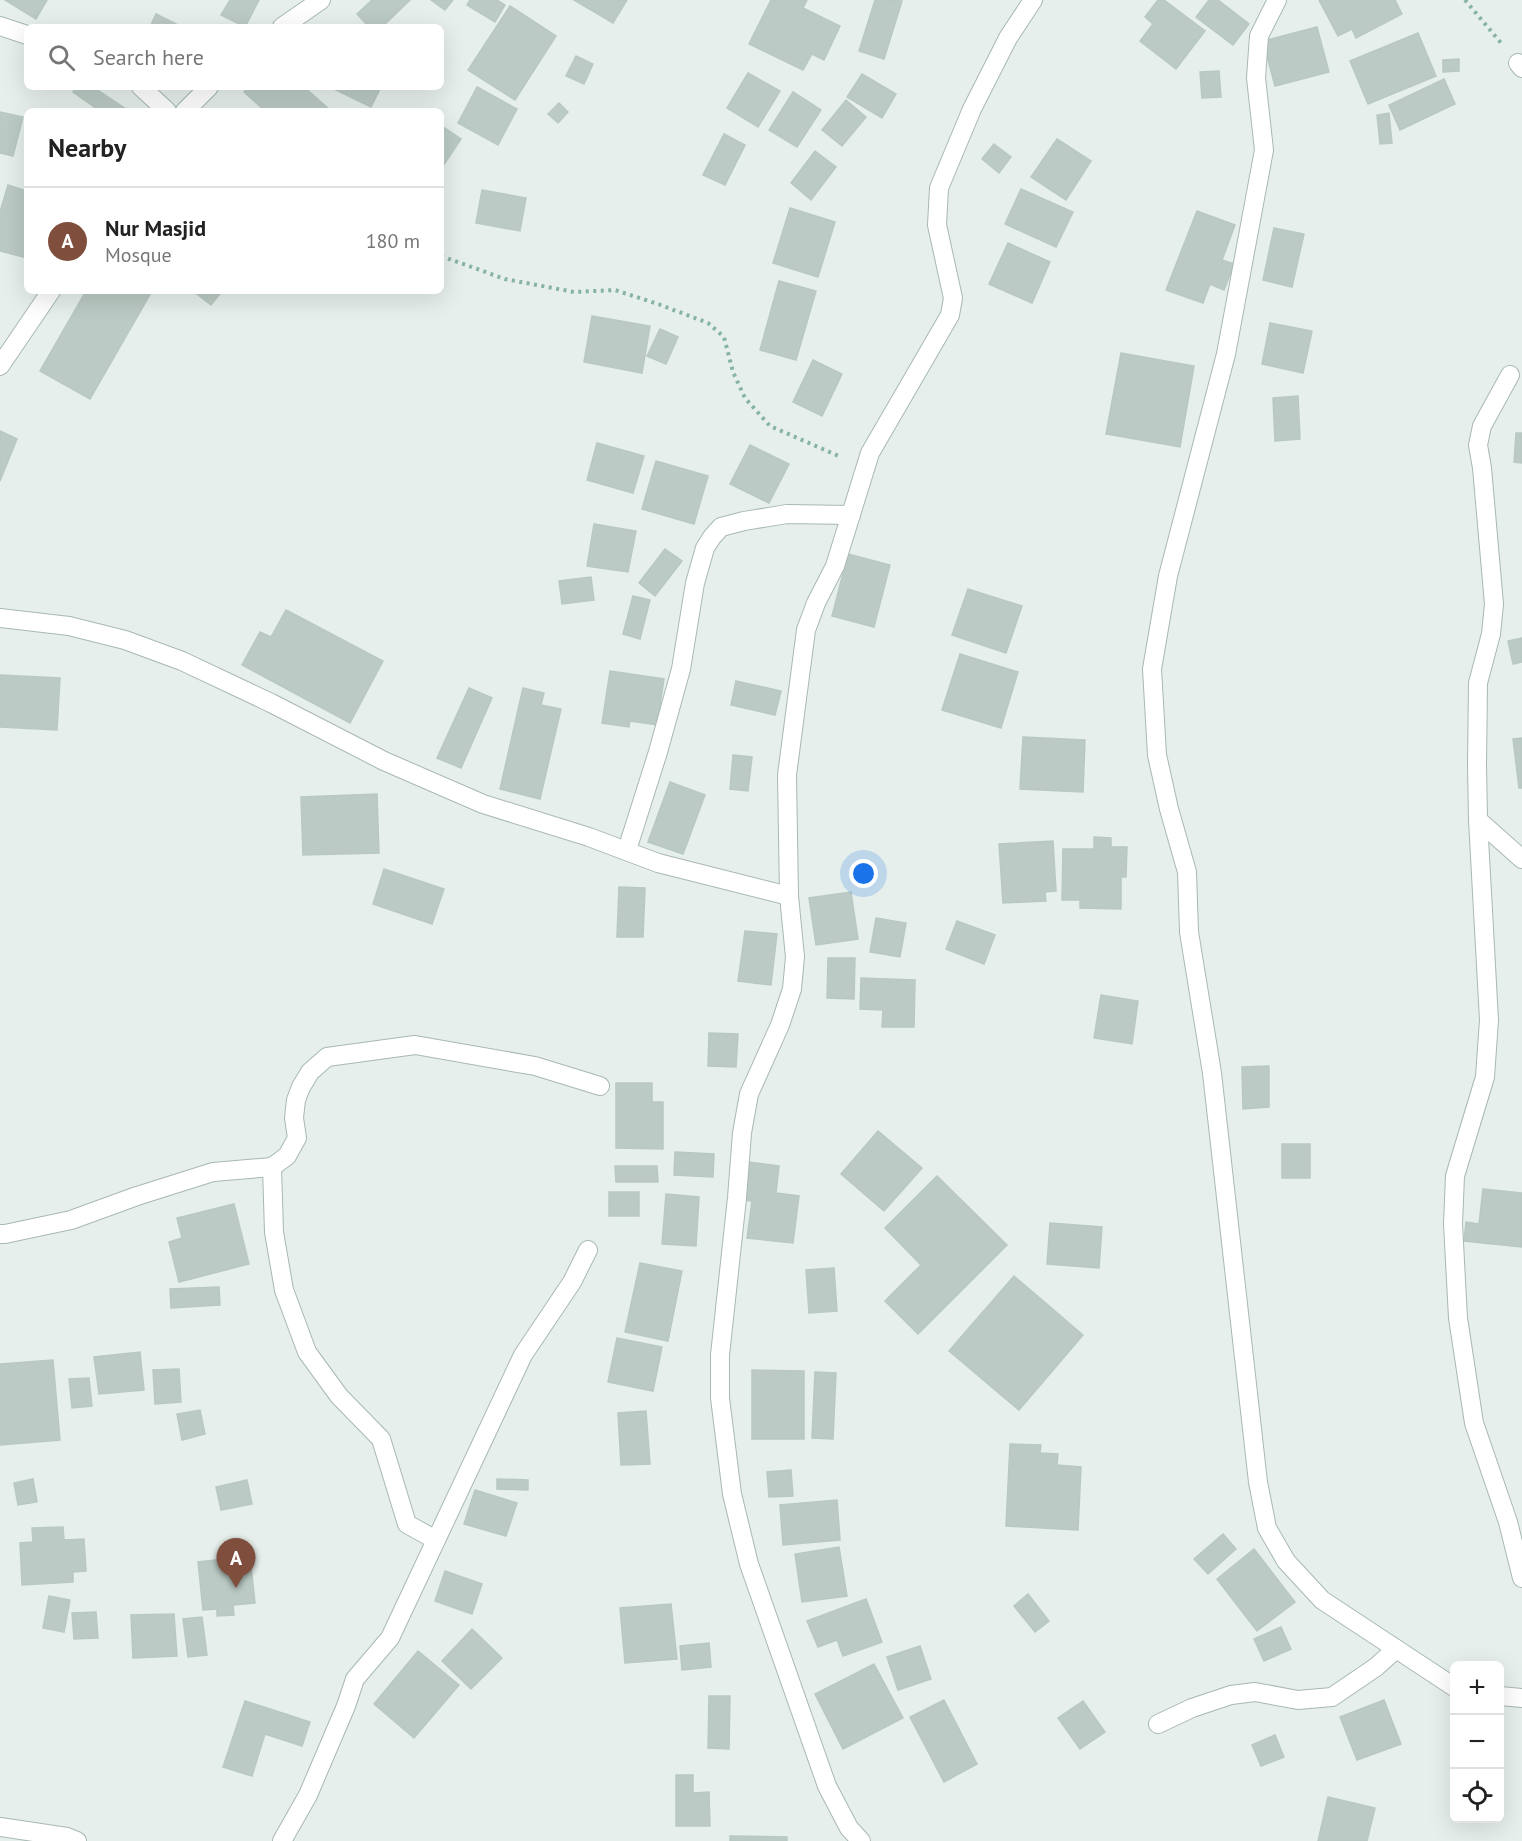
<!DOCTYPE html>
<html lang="en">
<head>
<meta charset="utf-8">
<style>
	body { margin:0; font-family:"PT Sans",sans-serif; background:#f6f6f6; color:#222 }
	.controls { position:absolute; right:18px; bottom:18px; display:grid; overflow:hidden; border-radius:9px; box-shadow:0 6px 24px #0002 }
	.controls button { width:54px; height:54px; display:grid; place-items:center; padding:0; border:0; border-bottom:2px solid #e0e0e0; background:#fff; color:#222; font:30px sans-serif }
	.you { position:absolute; left:864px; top:874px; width:21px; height:21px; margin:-15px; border:4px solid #fff; border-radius:50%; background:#1a73e8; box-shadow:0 0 0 9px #1a73e833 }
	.badge { display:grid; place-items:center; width:39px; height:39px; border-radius:50%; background:#804e3d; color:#fff; font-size:20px; font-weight:700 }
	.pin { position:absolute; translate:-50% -50px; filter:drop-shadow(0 2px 3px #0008) }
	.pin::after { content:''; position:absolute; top:32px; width:21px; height:18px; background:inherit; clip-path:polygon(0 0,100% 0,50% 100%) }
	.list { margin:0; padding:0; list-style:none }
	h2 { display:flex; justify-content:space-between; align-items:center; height:78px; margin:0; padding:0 24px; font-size:26px }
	h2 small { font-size:20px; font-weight:400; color:#767676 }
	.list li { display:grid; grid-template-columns:39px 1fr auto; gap:18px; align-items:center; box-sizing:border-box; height:108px; padding:0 24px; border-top:2px solid #e0e0e0 }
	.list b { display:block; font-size:22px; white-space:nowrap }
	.list p { margin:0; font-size:20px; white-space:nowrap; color:#767676 }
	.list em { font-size:20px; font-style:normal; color:#767676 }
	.icon { flex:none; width:33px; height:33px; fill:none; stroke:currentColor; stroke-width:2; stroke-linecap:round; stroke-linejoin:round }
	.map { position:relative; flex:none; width:1522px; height:1841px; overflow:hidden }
	.search { position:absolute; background:#fff; box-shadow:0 6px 24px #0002; left:24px; top:24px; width:420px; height:66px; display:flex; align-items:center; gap:15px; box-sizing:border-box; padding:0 21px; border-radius:9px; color:#767676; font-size:22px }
	.panel { position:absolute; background:#fff; box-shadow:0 6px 24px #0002; left:24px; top:108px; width:420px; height:186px; border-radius:9px }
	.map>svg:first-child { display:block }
</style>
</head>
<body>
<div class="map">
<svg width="1522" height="1841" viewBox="0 0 1522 1841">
	<rect width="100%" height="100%" fill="#e6efeb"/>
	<g fill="#bbcac4" stroke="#b8c9c2" stroke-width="1.5">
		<path d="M5 0H47L36 19Z"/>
		<path d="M230 0H259L245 27 221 15Z"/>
		<path d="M372 0H410L382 27H369L357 14Z"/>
		<path d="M431 0H453L445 10Z"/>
		<path d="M470 0H497L505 5 495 22 467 5Z"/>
		<path d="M574 0H627L613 23Z"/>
		<path d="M771 0H807L803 8 840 26 824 60 812 54 803 70 749 44Z"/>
		<path d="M875 0 902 1 884 59 859 51Z"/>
		<path d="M1158 0H1164L1205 31 1176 69 1140 41 1153 24 1145 17Z"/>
		<path d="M1209 0H1218L1249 24 1233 45 1196 17Z"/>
		<path d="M1319 0H1395L1402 14 1356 38 1352 29 1338 36Z"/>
		<path d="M510 6 556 36 515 100 468 70Z"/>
		<path d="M156 14 182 27H150Z"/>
		<path d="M1317 27 1329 72 1275 86 1263 41Z"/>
		<path d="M1418 33 1436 76 1368 104 1350 61Z"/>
		<path d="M576 56 593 64 584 84 566 76Z"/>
		<path d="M1459 59V71L1443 72V60Z"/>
		<path d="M1219 71 1221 97 1202 98 1200 72Z"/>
		<path d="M748 73 780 91 758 127 727 108Z"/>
		<path d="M862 74 896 94 882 118 847 97Z"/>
		<path d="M1444 79 1455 104 1400 130 1389 105Z"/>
		<path d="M76 87H93L126 109 125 111H100L73 92Z"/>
		<path d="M248 87H304L331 111H265L244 92Z"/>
		<path d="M330 87H381L371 107Z"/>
		<path d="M477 87 517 109 498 145 458 123Z"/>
		<path d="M793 92 821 110 797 147 769 130Z"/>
		<path d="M846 100 866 117 842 146 822 130Z"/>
		<path d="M559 103 568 112 558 123 548 114Z"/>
		<path d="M0 112 23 117 13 156 0 153Z"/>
		<path d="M1389 113 1392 143 1380 144 1377 115Z"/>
		<path d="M442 126 461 139 441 169V128Z"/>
		<path d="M724 134 745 145 725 185 703 175Z"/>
		<path d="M1057 139 1091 161 1066 200 1031 177Z"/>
		<path d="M994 144 1011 157 999 173 982 159Z"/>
		<path d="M815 151 836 167 811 200 791 183Z"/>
		<path d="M8 185 27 191V258L0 251V212Z"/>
		<path d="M1021 189 1073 212 1056 247 1005 224Z"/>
		<path d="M482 190 526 198 520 231 476 223Z"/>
		<path d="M790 208 835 222 818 277 773 263Z"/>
		<path d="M1197 211 1235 225 1222 260 1234 264 1224 290 1210 284 1203 303 1166 290Z"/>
		<path d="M1274 228 1304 234 1292 287 1263 280Z"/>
		<path d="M1008 243 1050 262 1032 303 989 284Z"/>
		<path d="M779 281 816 291 796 360 760 350Z"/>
		<path d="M86 291H152L90 399 40 371Z"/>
		<path d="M193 291H222L211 305Z"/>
		<path d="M592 316 650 326 642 373 584 362Z"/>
		<path d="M1270 323 1312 331 1303 373 1262 364Z"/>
		<path d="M660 329 678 337 666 364 647 356Z"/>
		<path d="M1121 353 1194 366 1180 447 1106 434Z"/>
		<path d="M813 360 842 374 822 416 793 402Z"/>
		<path d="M1298 396 1300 439 1275 441 1273 398Z"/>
		<path d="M0 431 17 439 0 481Z"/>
		<path d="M1516 433H1522V463L1514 462Z"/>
		<path d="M597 443 644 456 633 493 587 480Z"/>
		<path d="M750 445 789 464 769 503 730 484Z"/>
		<path d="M656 461 708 476 694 524 642 509Z"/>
		<path d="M594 524 636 531 628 572 587 566Z"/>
		<path d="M665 549 682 561 655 596 639 583Z"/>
		<path d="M848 554 890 565 874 627 832 616Z"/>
		<path d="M591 577 594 600 562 604 559 581Z"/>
		<path d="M968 589 1022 606 1006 653 952 635Z"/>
		<path d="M633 596 650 600 640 639 623 634Z"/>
		<path d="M286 610 383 661 350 723 242 665 260 632 271 637Z"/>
		<path d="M1522 638V662L1513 664 1508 641Z"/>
		<path d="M960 654 1018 672 1001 728 942 710Z"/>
		<path d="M610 671 664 679 657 725 630 721 629 727 602 723Z"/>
		<path d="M0 675 60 678 57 730 0 727Z"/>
		<path d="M736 681 781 691 775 715 731 705Z"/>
		<path d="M469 688 492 698 461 768 437 758Z"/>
		<path d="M523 688 544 693 541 705 561 709 540 799 500 789Z"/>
		<path d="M1023 737 1085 740 1083 792 1020 789Z"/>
		<path d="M1522 738V788H1519L1513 739Z"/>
		<path d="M733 755 752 757 748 791 730 789Z"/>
		<path d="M670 782 705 795 683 854 648 842Z"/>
		<path d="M377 794 379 853 303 855 301 797Z"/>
		<path d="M1094 837 1111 838V847H1127L1126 877H1121V909L1080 908V900H1062L1063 849H1094Z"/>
		<path d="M1053 841 1056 891 1045 892 1046 901 1003 903 999 844Z"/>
		<path d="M384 869 444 889 432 924 373 904Z"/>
		<path d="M619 887 645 888 643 937H617Z"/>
		<path d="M851 892 858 939 816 945 809 898Z"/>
		<path d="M876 918 906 923 900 957 870 952Z"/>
		<path d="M957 921 995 935 984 964 946 949Z"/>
		<path d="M745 931 777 934 771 985 738 981Z"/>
		<path d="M828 958H855L854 999 827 998Z"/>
		<path d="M861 978 915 980 914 1027H882L883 1010 860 1009Z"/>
		<path d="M1101 995 1138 1001 1132 1044 1094 1038Z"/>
		<path d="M709 1033 738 1034 736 1067 708 1066Z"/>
		<path d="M1269 1066V1107L1243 1109 1242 1067Z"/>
		<path d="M616 1083H652V1102H663V1149L616 1148Z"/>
		<path d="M878 1131 922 1168 884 1211 841 1174Z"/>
		<rect x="1282" y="1144" width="28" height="34"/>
		<path d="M675 1152 714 1154 713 1177 674 1175Z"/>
		<path d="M748 1162 779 1166 776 1193 799 1196 793 1243 747 1238 752 1201 743 1200Z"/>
		<path d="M615 1166H657L658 1182H616Z"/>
		<path d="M937 1176 1007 1245 918 1334 885 1301 921 1265 885 1228Z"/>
		<path d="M1483 1189 1522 1193V1247L1464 1241 1466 1222 1479 1224Z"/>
		<rect x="609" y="1192" width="30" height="24"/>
		<path d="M666 1194 699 1197 696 1246 662 1244Z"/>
		<path d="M234 1204 249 1264 179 1282 169 1242 182 1238 177 1218Z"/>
		<path d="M1050 1223 1102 1227 1099 1268 1047 1264Z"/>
		<path d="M640 1263 682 1271 668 1341 625 1332Z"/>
		<path d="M834 1268 837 1311 809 1313 806 1270Z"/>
		<path d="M1014 1276 1083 1335 1019 1410 949 1351Z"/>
		<path d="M219 1287 220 1305 171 1308 170 1289Z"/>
		<path d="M617 1338 662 1347 653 1391 608 1382Z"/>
		<path d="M140 1352 144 1390 99 1394 94 1357Z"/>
		<path d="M53 1360 60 1440 0 1445V1364Z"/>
		<path d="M179 1369 181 1402 155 1404 153 1370Z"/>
		<path d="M752 1370 804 1371V1439H752Z"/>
		<path d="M815 1372 836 1373 833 1439 812 1438Z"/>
		<path d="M89 1378 92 1406 72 1408 69 1379Z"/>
		<path d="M200 1410 205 1434 182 1440 177 1414Z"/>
		<path d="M646 1411 650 1464 621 1465 618 1413Z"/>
		<path d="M1010 1444 1041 1445 1040 1453 1058 1454 1057 1465 1081 1467 1078 1530 1006 1526Z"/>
		<path d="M791 1470 793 1496 769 1497 767 1472Z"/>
		<path d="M33 1479 37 1502 18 1505 14 1483Z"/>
		<path d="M497 1479 528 1480V1490L497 1489Z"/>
		<path d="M247 1480 252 1504 221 1510 216 1487Z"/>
		<path d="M475 1490 517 1503 506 1536 464 1524Z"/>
		<path d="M837 1500 840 1540 783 1545 780 1505Z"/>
		<path d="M63 1527 64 1540 84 1539 86 1571 73 1572V1582L22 1585 20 1543 33 1542 32 1528Z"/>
		<path d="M1223 1534 1236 1549 1208 1574 1194 1559Z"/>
		<path d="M839 1547 847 1596 802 1602 795 1554Z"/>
		<path d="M1254 1549 1295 1602 1257 1631 1217 1579Z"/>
		<path d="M250 1556 255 1603 233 1605 234 1615 217 1616V1609L203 1610 198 1562Z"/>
		<path d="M445 1571 482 1584 472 1614 435 1601Z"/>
		<path d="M1028 1594 1049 1621 1035 1632 1014 1606Z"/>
		<path d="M49 1596 70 1600 64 1632 43 1628Z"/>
		<path d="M866 1599 882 1642 843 1656 837 1640 818 1647 807 1621Z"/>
		<path d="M671 1604 677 1659 625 1663 620 1608Z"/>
		<path d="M96 1612 98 1638 74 1639 72 1613Z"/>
		<path d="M174 1614 177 1656 133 1658 131 1615Z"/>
		<path d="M202 1617 207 1655 188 1657 183 1619Z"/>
		<path d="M1281 1627 1291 1649 1264 1661 1254 1639Z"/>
		<path d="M472 1629 502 1658 471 1689 442 1661Z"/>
		<path d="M709 1643 711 1667 682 1670 680 1646Z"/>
		<path d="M920 1646 931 1679 898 1690 887 1657Z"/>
		<path d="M418 1651 459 1685 414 1738 374 1704Z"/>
		<path d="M874 1664 903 1718 843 1749 815 1694Z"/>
		<path d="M709 1696H730L729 1749 708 1748Z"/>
		<path d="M944 1700 977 1764 944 1782 910 1717Z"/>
		<path d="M1384 1700 1401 1744 1357 1760 1340 1717Z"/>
		<path d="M245 1701 310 1722 302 1746 265 1734 252 1776 223 1767Z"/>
		<path d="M1083 1701 1105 1732 1080 1749 1058 1718Z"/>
		<path d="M1275 1735 1284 1757 1261 1766 1252 1745Z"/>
		<path d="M676 1775H693V1793L709 1792 710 1826H676Z"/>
		<path d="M1328 1797 1375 1808 1367 1841H1318Z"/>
		<path d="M730 1836 787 1837V1841H730Z"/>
	</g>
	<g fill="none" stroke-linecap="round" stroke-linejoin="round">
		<g stroke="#a8b8b2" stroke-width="20">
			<g id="street">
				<path d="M1277 0 1259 36 1256 78 1264 150 1226 354 1168 576 1152 669 1157 755 1169 809 1187 872 1189 932 1212 1073 1258 1482 1267 1528 1286 1561 1322 1600 1454 1687"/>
				<path d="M0 26 27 35"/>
				<path d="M282 27 321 0"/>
				<path d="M1518 63 1522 68"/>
				<path d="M141 87 167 111"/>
				<path d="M185 111 209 87"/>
				<path d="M0 366 51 291"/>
				<path d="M1510 375 1482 426 1478 445 1482 468 1494 604 1491 634 1478 683 1477 765 1478 820 1489 1020 1485 1077 1455 1176 1453 1224 1458 1318 1474 1423 1508 1522 1522 1578"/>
				<path d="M0 618 69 626 125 640 182 661 271 703 384 761 483 804 589 837 658 863 789 896"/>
				<path d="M1478 820 1522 859"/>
				<path d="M627 850 658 752 681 669 695 583 705 548 712 537 721 527 744 521 787 514 851 515"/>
				<path d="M272 1167 274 1232 284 1290 307 1352 339 1396 381 1439 407 1524 436 1540"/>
				<path d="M0 1234H5L71 1220 137 1196 213 1172 272 1167 287 1156 297 1138 294 1118 296 1100 301 1087 310 1072 327 1057 415 1045 535 1066 600 1086"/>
				<path d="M1500 1696 1522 1698"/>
				<path d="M1158 1724 1192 1708 1231 1695 1255 1692 1298 1700 1332 1697 1376 1667 1396 1649"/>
				<path d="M0 1827 67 1837 77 1841"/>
				<path d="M282 1841 308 1795 346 1706 355 1679 390 1638 523 1355 572 1282 588 1250"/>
				<path d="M861 1841 849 1828 827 1786 749 1564 732 1494 720 1398V1355L737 1198 742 1133 749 1094 780 1025 792 989 795 957 789 896 787 775 806 630 816 603 835 566 870 453 950 315 953 298 937 225 939 188 972 109 1008 38 1033 0"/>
			</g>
		</g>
		<g stroke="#86b3a5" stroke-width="4" stroke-dasharray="3 4.5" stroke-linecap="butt">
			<path d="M1465 0 1501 43"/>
			<path d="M441 256 505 279 574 292 615 290 658 304 708 323 724 337 733 372 745 398 770 426 841 457"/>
		</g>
		<use href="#street" stroke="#fff" stroke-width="18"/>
	</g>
</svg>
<div class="controls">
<button>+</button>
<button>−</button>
<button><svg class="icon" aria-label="locate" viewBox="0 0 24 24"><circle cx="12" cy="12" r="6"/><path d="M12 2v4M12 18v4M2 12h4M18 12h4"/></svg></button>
</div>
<div class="you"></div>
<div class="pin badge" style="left:236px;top:1588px">A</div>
<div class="search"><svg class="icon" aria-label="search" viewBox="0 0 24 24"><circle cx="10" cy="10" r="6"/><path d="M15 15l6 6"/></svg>Search here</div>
<section class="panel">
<h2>Nearby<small></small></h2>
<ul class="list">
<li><span class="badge">A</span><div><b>Nur Masjid</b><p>Mosque</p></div><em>180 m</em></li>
</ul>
</section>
</div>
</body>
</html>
